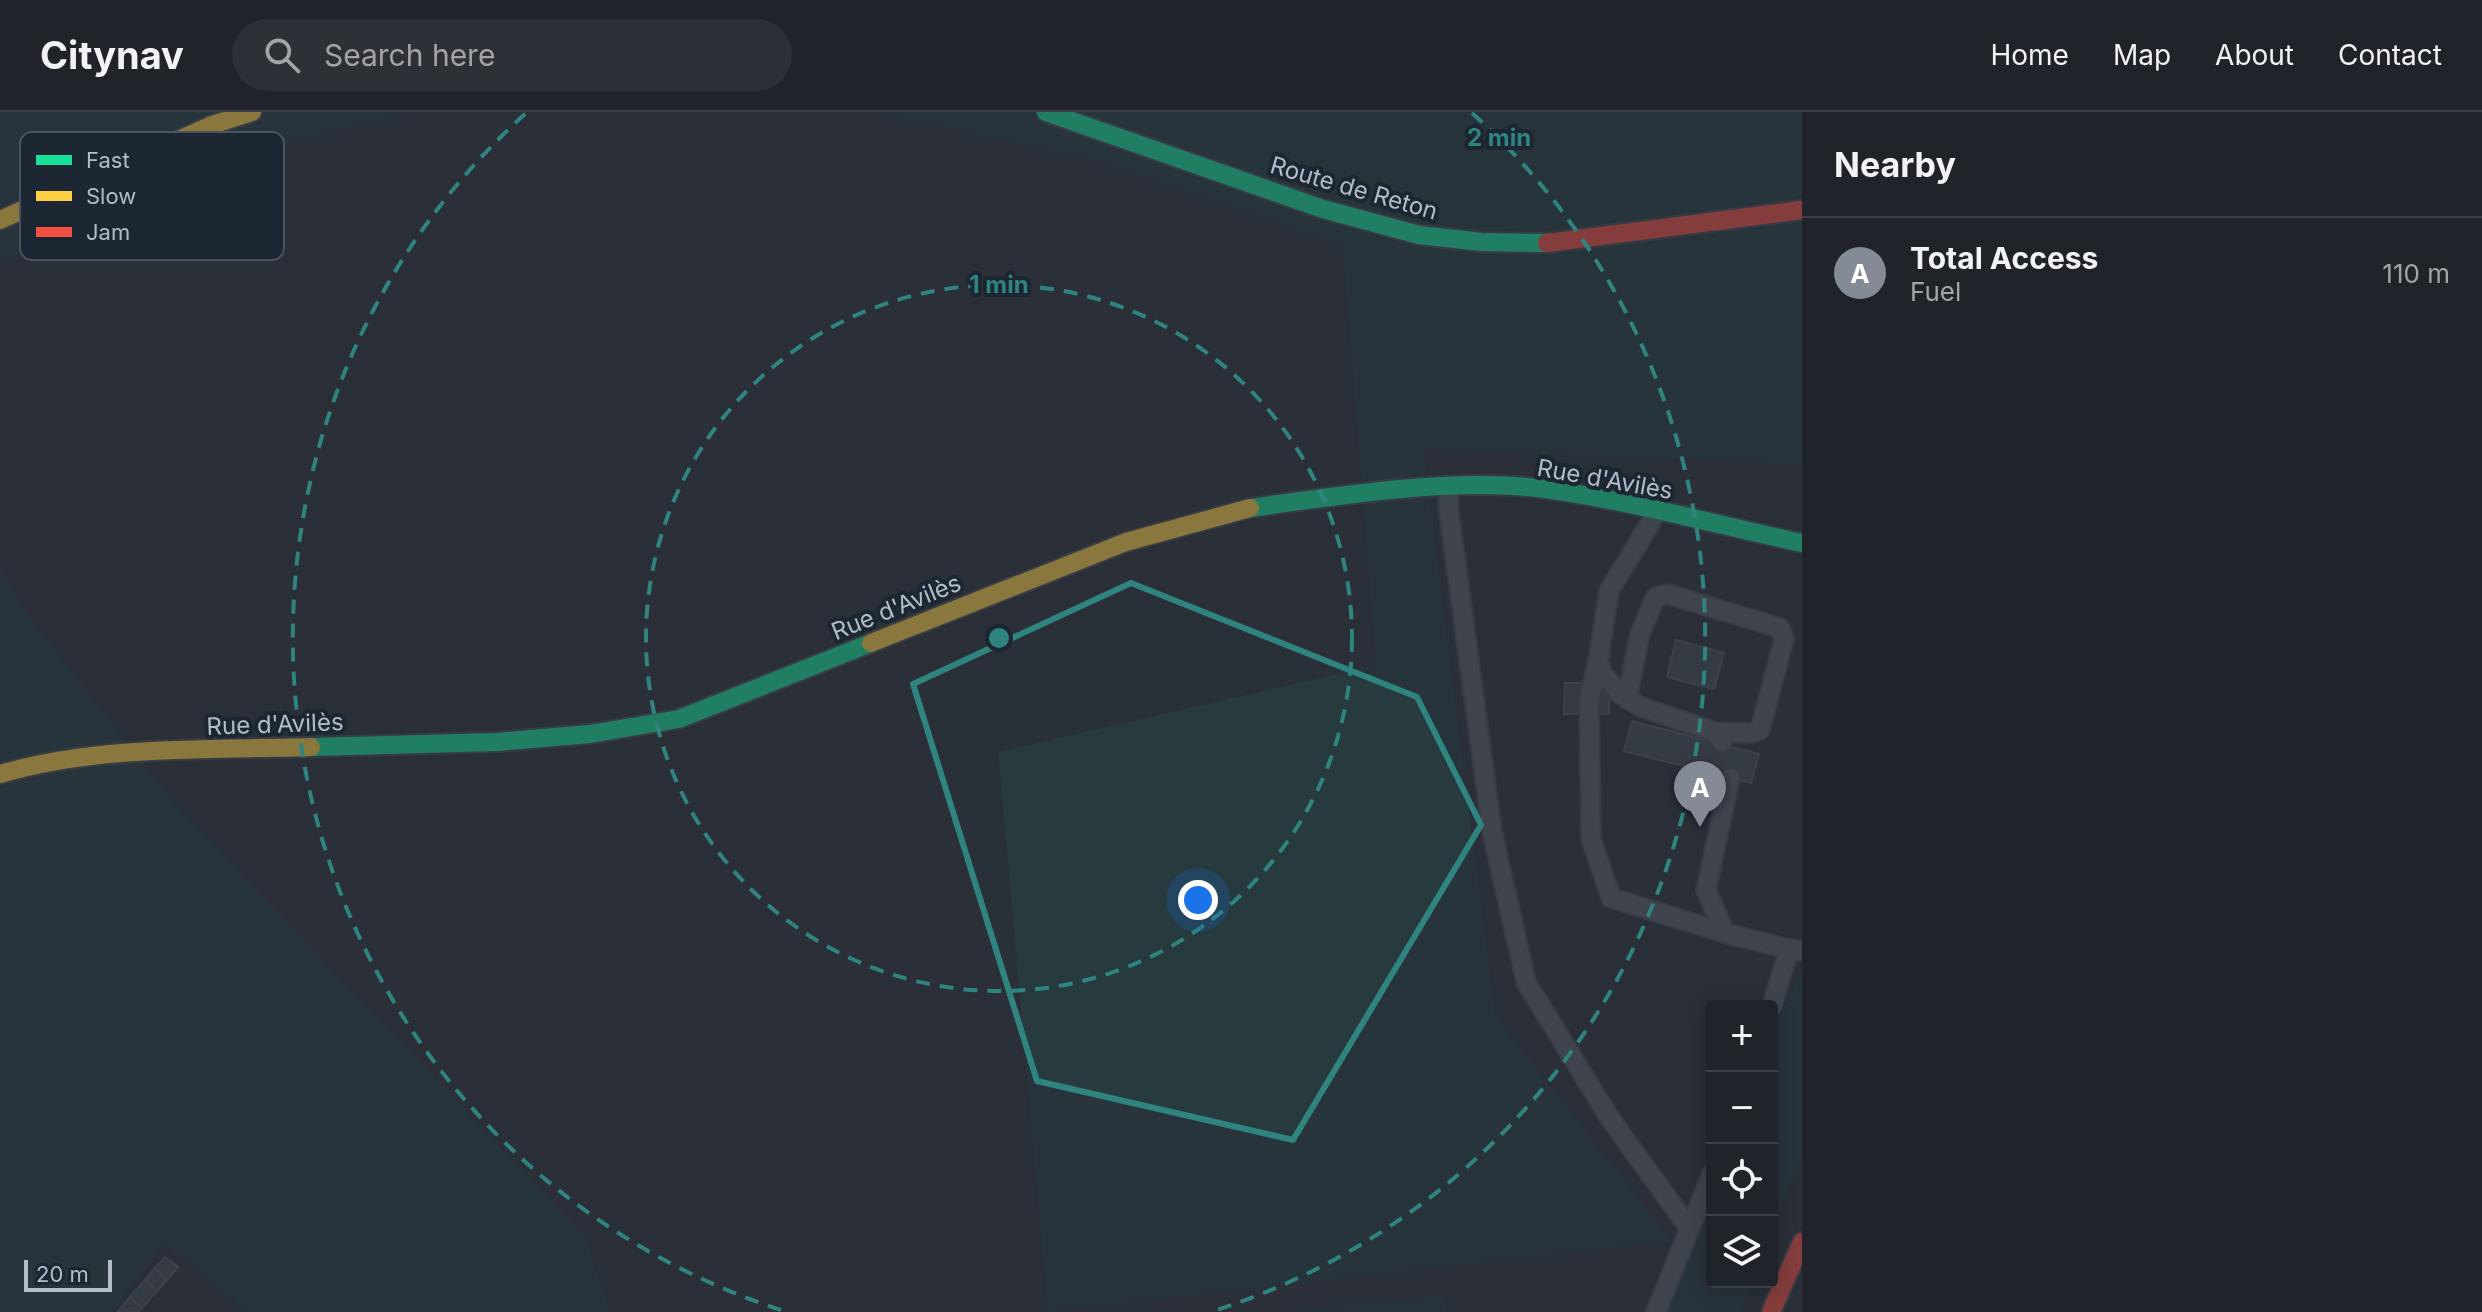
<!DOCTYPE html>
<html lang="en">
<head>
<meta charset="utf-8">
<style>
	body { margin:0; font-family:Inter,sans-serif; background:#2d3036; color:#f1f3f6 }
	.controls { position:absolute; right:24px; bottom:24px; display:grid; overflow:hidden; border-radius:8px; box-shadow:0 4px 20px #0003 }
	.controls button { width:72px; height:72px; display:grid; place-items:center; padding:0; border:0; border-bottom:2px solid #3d4147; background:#20242a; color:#f1f3f6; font:40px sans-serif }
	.scale { position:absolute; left:24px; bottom:20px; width:88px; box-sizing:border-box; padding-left:8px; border:4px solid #b4bcc9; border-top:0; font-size:22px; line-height:28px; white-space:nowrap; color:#b4bcc9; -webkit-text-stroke:6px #1d2633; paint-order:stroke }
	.you { position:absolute; left:1198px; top:788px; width:28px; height:28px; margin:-20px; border:6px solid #fff; border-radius:50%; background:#1a73e8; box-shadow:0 0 0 12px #1a73e833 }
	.badge { display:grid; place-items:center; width:52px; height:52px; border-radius:50%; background:#848b96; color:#fff; font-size:26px; font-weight:700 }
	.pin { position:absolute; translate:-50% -66px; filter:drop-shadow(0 2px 4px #0008) }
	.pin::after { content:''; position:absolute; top:42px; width:28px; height:24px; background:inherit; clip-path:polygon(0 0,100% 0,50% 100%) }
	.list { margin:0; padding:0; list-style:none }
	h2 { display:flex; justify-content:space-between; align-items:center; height:104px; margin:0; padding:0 32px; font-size:34px }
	h2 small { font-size:26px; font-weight:400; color:#a2a4a8 }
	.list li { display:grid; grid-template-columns:52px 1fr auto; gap:24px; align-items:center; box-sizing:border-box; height:112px; padding:0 32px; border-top:2px solid #3d4147 }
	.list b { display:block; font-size:30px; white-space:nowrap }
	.list p { margin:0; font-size:26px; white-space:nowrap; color:#a2a4a8 }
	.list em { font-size:26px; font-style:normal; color:#a2a4a8 }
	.icon { flex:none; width:44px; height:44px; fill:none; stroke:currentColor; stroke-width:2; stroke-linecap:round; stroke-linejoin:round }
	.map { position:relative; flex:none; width:1802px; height:1200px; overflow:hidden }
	header { display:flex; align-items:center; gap:48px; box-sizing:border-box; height:112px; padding:0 40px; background:#20242a; border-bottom:2px solid #3d4147 }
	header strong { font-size:38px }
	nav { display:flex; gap:44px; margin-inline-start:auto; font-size:28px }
	.search { width:560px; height:72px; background:#2d3036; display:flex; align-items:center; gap:20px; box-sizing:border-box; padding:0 28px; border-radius:44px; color:#a2a4a8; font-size:30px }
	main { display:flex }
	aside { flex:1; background:#20242a }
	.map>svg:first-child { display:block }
</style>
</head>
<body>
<header>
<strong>Citynav</strong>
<div class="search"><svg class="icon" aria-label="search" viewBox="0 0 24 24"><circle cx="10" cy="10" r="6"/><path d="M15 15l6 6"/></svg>Search here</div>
<nav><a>Home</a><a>Map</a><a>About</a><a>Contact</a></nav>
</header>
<main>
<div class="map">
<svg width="1802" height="1200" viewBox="0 0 1802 1200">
	<rect width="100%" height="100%" fill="#2a3038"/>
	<g fill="#273a3e">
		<path d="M0 0H414L203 51 0 150Z"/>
		<path d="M874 0H1802V352L1423 337 1495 904 1672 1129 1048 1200 998 640 1376 553 1343 134 1099 50Z"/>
		<path d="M0 454 25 498 167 683 584 1123 610 1200H247L165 1132 111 1200H0Z"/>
		<path d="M1798 867H1802V1042L1772 1118V921Z"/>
		<path d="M1712 1088V1170H1752L1739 1200H1665Z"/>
		<path d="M1444 1183 1446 1200H1274Z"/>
	</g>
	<g fill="#444950" stroke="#52575f" stroke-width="2">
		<path d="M1676 528 1724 541 1714 577 1667 565Z"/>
		<path d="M1565 571H1609V602H1564Z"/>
		<path d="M1632 609 1759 642 1751 671 1624 639Z"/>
		<path d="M165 1145 178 1155 167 1168 155 1156Z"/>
		<path d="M155 1156 167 1168 157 1179 145 1168Z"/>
		<path d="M145 1168 157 1179 142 1196 130 1185Z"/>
		<path d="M130 1185 142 1196 139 1200H117Z"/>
	</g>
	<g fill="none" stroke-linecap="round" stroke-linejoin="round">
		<g stroke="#484c53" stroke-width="22">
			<g id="lane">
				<path d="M1450 375 1448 393 1492 719 1526 870 1611 1008 1689 1116"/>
				<path d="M1657 400 1609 479 1598 549 1603 562 1620 582 1641 595 1715 620 1722 630"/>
				<path d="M1598 549 1589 589 1591 727 1611 786 1725 821"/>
				<path d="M1627 587 1640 522 1655 486 1667 482 1780 516 1784 527 1760 618 1752 621 1715 620"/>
				<path d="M1730 666 1706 778 1725 821 1789 837"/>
				<path d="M1772 894 1789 837 1802 839"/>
				<path d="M1656 1200 1712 1062"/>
			</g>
		</g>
		<g stroke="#484c53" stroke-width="22">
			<g id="fast">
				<path d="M1046 0 1323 97 1419 123 1482 130 1547 131"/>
				<path d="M1250 396C1342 383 1454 365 1546 377 1631 389 1718 413 1802 431"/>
				<path d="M311 635 497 630 590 622 679 607 871 531"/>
			</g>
		</g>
		<g stroke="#484c53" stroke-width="22">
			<g id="slow">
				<path d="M0 108 212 13 252 0"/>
				<path d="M871 531 1126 430 1250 396"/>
				<path d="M0 662C100 633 207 638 311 635"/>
			</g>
		</g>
		<g stroke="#484c53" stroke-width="22">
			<g id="jam">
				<path d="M1547 131 1802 98"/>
				<path d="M1771 1200 1802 1130"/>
			</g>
		</g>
		<use href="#lane" stroke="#5a5e66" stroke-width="18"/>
		<use href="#fast" stroke="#16e098" stroke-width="18"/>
		<use href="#slow" stroke="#ffcf43" stroke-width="18"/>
		<use href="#jam" stroke="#f24e42" stroke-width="18"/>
	</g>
	<path d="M0 0H1802V1200H0ZM1131 471 1417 585 1481 713 1293 1028 1037 969 913 572Z" fill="#2a3038" fill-opacity=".55" fill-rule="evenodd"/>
	<path fill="none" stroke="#308480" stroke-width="6" stroke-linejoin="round" d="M1131 471 1417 585 1481 713 1293 1028 1037 969 913 572Z"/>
	<g fill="none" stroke="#308480" stroke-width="4" stroke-dasharray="14 10">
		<circle cx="999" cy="526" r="353"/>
		<path d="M781 1198A707 707 0 0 1 526 1M1472 1A707 707 0 0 1 1217 1198"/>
	</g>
	<g text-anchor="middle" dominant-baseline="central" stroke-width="8" stroke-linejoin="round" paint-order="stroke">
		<g font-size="24" fill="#b4bcc9" stroke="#1d2633">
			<text transform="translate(1354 76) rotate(16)">Route de Reton</text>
			<text transform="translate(1605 367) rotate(10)">Rue d'Avilès</text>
			<text transform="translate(896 495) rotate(-22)">Rue d'Avilès</text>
			<text transform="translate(275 612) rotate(-2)">Rue d'Avilès</text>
		</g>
	</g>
	<rect x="20" y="20" width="264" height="128" rx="12" fill="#1d2633" stroke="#4a5360" stroke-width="2"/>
	<rect x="36" y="43" width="36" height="10" fill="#16e098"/>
	<rect x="36" y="79" width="36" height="10" fill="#ffcf43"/>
	<rect x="36" y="115" width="36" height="10" fill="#f24e42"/>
	<g font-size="22" fill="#b4bcc9">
		<text x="86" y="56">Fast</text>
		<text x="86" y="92">Slow</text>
		<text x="86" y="128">Jam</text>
	</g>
	<circle cx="999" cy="526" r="12" fill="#308480" stroke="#1d2633" stroke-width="4"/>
	<g font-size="24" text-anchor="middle" font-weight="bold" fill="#308480" stroke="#1d2633" stroke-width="8" stroke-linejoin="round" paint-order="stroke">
		<text x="1499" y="34">2 min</text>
		<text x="999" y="181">1 min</text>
	</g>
</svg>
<div class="controls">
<button>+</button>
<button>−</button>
<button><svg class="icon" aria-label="locate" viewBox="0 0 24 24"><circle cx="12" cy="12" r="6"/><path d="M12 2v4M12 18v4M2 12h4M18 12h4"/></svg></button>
<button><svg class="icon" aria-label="layers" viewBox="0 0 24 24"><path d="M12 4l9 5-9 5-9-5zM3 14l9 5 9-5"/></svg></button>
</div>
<div class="scale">20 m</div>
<div class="you"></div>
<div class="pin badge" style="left:1700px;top:715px">A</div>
</div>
<aside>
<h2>Nearby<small></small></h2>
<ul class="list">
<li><span class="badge">A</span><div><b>Total Access</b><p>Fuel</p></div><em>110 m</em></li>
</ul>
</aside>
</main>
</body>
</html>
